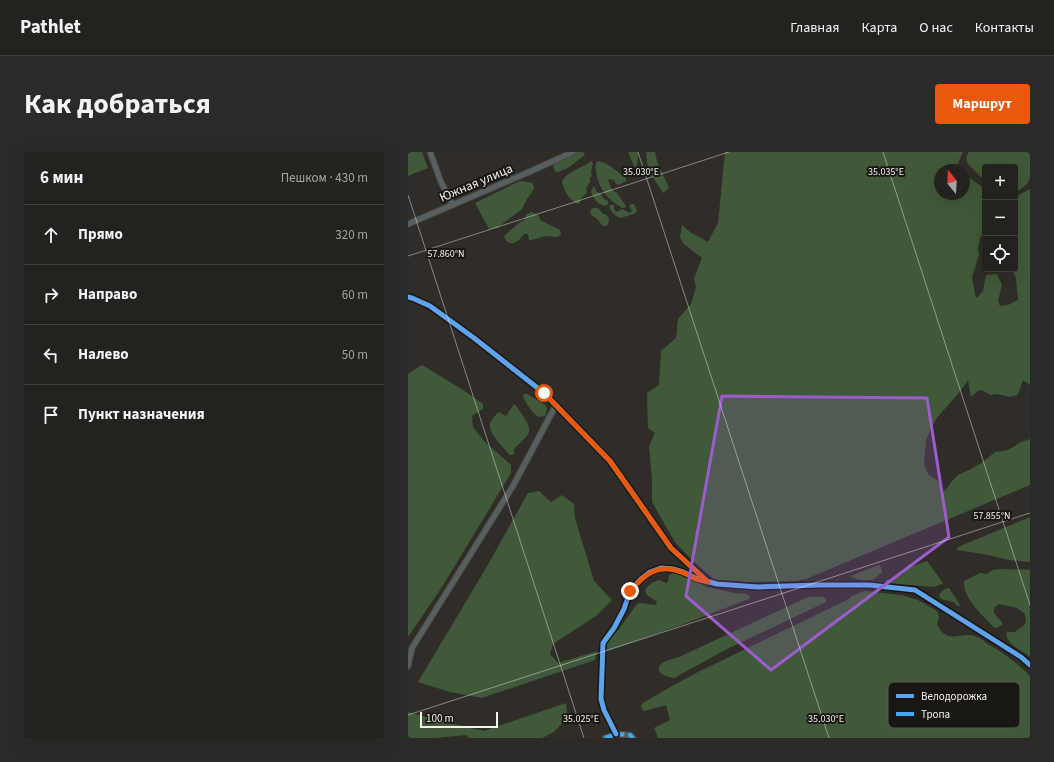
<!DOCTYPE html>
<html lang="ru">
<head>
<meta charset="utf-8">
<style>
	body { margin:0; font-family:"Source Sans 3",sans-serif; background:#2c2a28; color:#f1f3f6 }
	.controls { position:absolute; right:12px; top:12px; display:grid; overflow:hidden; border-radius:4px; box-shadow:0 4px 16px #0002 }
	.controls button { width:36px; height:36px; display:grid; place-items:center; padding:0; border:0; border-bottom:1px solid #413f3d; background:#24221f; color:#f1f3f6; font:20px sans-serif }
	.compass { position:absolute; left:526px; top:12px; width:36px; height:36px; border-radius:50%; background:#24221f; box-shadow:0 4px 16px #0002; rotate:342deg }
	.scale { position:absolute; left:12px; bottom:10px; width:78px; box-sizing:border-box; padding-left:4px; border:2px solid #f5f1ec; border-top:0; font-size:11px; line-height:14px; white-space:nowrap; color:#f5f1ec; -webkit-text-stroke:3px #191713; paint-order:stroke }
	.stop { position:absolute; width:12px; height:12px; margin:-9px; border:3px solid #ea580c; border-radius:50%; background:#fff }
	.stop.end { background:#ea580c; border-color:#fff; box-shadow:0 1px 4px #0008 }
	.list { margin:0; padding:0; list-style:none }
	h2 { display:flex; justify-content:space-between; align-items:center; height:52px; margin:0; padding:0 16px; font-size:17px }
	h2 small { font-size:13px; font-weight:400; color:#a3a4a4 }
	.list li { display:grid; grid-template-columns:26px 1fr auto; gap:12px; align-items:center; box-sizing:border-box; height:60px; padding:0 16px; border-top:1px solid #413f3d }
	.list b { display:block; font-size:15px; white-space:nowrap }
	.list em { font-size:13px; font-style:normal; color:#a3a4a4 }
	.icon { flex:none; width:22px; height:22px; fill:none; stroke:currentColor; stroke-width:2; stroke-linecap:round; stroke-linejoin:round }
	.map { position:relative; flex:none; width:622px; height:586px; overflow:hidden; border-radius:4px }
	header { display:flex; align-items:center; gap:24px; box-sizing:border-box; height:56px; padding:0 20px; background:#24221f; border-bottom:1px solid #413f3d }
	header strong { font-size:19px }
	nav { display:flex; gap:22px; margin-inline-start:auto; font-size:14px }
	.intro { display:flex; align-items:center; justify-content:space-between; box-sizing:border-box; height:96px; padding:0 24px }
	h1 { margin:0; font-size:28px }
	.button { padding:10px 18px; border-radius:4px; background:#ea580c; color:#fff; font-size:14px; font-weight:700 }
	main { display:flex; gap:24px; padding:0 24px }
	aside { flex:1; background:#24221f; border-radius:4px; box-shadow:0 4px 16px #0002 }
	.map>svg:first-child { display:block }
</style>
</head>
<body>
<header>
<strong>Pathlet</strong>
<nav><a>Главная</a><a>Карта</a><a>О нас</a><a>Контакты</a></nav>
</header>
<div class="intro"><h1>Как добраться</h1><a class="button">Маршрут</a></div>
<main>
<aside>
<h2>6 мин<small>Пешком · 430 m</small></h2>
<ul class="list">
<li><svg class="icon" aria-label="ahead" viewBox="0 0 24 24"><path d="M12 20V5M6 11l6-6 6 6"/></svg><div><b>Прямо</b></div><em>320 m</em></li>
<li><svg class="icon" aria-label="right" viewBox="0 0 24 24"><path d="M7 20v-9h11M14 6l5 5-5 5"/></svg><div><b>Направо</b></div><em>60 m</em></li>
<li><svg class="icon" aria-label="left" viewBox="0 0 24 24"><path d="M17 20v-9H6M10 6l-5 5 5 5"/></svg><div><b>Налево</b></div><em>50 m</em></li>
<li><svg class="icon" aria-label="arrive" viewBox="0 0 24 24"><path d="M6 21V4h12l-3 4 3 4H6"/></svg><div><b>Пункт назначения</b></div></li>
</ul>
</aside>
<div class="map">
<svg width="622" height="586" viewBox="0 0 622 586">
	<rect width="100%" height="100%" fill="#302d29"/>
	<g fill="#405938">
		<path d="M0 0H14L20 16 0 24Z"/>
		<path d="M169 0H175L177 3 160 16 150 20 147 19 145 14 149 10Z"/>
		<path d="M220 0H230V5L228 19Z"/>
		<path d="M238 0H247L249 9 261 36 255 41 240 18Z"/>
		<path d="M317 0H555L549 13V18H532V42H556V22L573 34 577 39V76L572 86 570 96 571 103 564 125 567 143 569 146 575 139 578 123 589 122 594 133 590 149 592 154 600 153 610 148 608 126 604 117H607V45L622 37V238V233L615 228 611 240 609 243 602 245 589 242 582 243 576 239 571 238 563 245 560 228 554 237 528 267 518 288 516 311 518 318 521 323 530 329 534 341 539 336 544 329 550 323 561 318 575 310 587 300 595 299 602 297 613 290 622 287V333L398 427 387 429 339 430 307 428 282 406 267 390 244 350V328L241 294 247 281 240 276 239 241 251 233 253 199 268 186 270 167 283 152 288 135 286 126 294 106 276 92 272 86 274 73 282 80 300 90 310 71Z"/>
		<path d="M561 0H622V26L619 32 607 41V15H577V31L574 26 560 12C558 8 558 4 561 0Z"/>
		<path d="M183 9 185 11 183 19 184 24 182 26V30L178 36 179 41 172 47V51L169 52C160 46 157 40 154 30 157 22 167 18 175 14 178 13 180 11 183 9Z"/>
		<path d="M191 9 199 12 218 26V29L211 33 208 32 206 28 202 27 200 28 204 38 209 41 218 54 217 56H214C211 53 207 52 204 49 193 40 186 23 188 10Z"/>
		<path d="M112 29 125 31 126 37 119 47 114 57 89 76 81 77 67 51Z"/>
		<path d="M186 34 189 40 193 42 194 45 200 49V52L198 54C190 53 185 47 183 39Z"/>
		<path d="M223 52H226L229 59 228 61 213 66C205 63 206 62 201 56L202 53H206V57L209 60 214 57 222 61 224 59 221 54Z"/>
		<path d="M185 56H190L194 61 200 64 201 68 200 72 198 74H195L188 66 183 63 182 59Z"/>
		<path d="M123 60 126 61 131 64 132 68 152 78 153 83 149 85 137 84 124 88H121L120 82H116C111 90 100 97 96 84L111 71 116 68 119 62Z"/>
		<path d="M14 213 55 238 75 252V257L64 264 65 275 76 289 103 313V321L34 435 0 485V222Z"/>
		<path d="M116 242H119L136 252 139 256 138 262 137 264 130 265C124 260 118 252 115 244Z"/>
		<path d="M106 252C110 255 112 260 115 264 128 282 118 284 106 297V302L104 303H102C96 296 81 282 82 273 82 269 87 263 91 260L98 264Z"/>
		<path d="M131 339 143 350 154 343 166 352 167 366 186 429 204 448 188 464 145 492 142 502 150 511 189 499 187 508 74 546 42 540 10 530 78 416 120 341Z"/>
		<path d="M622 365V410L601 408 581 403 549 398 550 395Z"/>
		<path d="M519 409 535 431 527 435 477 431 478 428 487 426 495 422 499 416Z"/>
		<path d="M471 413 473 416 474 421C471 422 468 425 466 427 459 430 448 428 443 424Z"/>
		<path d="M593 417C603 418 612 417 622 418V505C614 498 596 492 599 480H607L609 478C617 474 620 471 616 461L609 456 591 452 587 455C583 462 591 465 594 470V473L588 476 586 475C575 464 554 445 556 429L572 421 578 422 585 418Z"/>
		<path d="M266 421 272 423 299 435 326 441 338 442 342 444 341 447 276 472 202 498 199 499 197 497V491L211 477 229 452 232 451 248 453 249 450C245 446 238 445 237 438 240 434 246 428 252 428 253 428 257 431 258 431L260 430 261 424 263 422Z"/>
		<path d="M540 436H541L551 451 552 454H549C545 447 539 450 532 446L531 443 535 438Z"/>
		<path d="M456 439 493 443 510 448 529 459 531 465 529 472C539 494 553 479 567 484 572 485 576 489 580 492 596 501 609 511 622 524V586H250L246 576 262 568 258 553 236 559 234 557 233 554 235 551 257 538 290 520 441 447 444 444Z"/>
		<path d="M400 445H415L418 447V450L319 497 266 526C254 525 243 516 258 509 262 507 267 506 271 505Z"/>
		<path d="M158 551 159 562 156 569 146 580 134 586H61L58 583 27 586H0V560L33 569 76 579Z"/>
	</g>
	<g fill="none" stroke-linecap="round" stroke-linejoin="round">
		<g stroke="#4b4845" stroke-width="7">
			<g id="street">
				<path d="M22 0 33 30 45 53"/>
				<path d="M0 72 121 20 165 0"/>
				<path d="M0 145 4 146 22 154 66 186 136 241 202 309 263 396 299 429"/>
				<path d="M0 514 4 496 105 334 148 253"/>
				<path d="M208 582 196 558 193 547 195 491 206 476 216 457 222 439 233 427 242 420 253 416 265 417 275 420 287 426 309 432 350 435 411 433H461L507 438 613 505 622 513"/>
				<path d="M197 586 208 582 222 583 225 586"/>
			</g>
		</g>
		<use href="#street" stroke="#57605f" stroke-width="5"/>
		<path stroke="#3fa9f5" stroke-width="4" stroke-dasharray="8 4" stroke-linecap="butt" d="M197 586 208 582 222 583 225 586"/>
		<g stroke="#191713" stroke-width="8">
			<g id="cycleway">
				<path d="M0 145 4 146 22 154 66 186 136 241 202 309 263 396 298 428"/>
				<path d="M208 582 196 558 193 547 195 491 206 476 216 457 222 439 233 427 242 420 253 416 265 417 275 420 287 426 309 432 350 435 411 433H461L507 438 613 505 622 513"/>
			</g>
		</g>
		<use href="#cycleway" stroke="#60a3ed" stroke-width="5"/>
	</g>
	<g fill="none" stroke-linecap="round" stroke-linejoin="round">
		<path stroke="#ea580c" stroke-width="5" d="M136 241 202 309 263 396 300 430C296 429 292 428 288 427 283 425 278 421 273 420 250 411 237 422 222 439"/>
	</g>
	<path fill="#9a5dca" fill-opacity="0.2" stroke="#9a5dca" stroke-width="3" stroke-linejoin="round" d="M314 244 519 246 541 385 363 518 278 444Z"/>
	<path fill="none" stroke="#f5f1ec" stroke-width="1" stroke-opacity="0.45" d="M230 0 421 586M475 0 622 453M0 43 176 586M0 104 321 0M0 563 622 361"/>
	<g text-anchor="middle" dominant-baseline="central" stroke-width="4" stroke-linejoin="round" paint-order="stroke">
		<g font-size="13" fill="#f5f1ec" stroke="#191713">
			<text transform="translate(68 31) rotate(-23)">Южная улица</text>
		</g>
	</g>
	<rect x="480" y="530" width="132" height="46" rx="6" fill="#191713" stroke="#5b5854" stroke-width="1"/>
	<rect x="488" y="542" width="18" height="4" fill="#60a3ed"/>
	<rect x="488" y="560" width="18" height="4" fill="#3fa9f5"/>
	<g font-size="11" fill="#f5f1ec">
		<text x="513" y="548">Велодорожка</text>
		<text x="513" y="566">Тропа</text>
	</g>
	<g font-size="10" text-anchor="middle" fill="#f5f1ec" stroke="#191713" stroke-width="4" stroke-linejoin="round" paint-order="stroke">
		<text x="233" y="23">35.030°E</text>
		<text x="478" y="23">35.035°E</text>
		<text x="38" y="105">57.860°N</text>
		<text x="584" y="367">57.855°N</text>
		<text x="173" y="570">35.025°E</text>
		<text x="418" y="570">35.030°E</text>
	</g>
</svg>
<div class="controls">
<button>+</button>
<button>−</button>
<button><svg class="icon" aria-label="locate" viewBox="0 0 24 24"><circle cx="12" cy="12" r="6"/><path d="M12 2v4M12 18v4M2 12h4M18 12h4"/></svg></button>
</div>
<svg class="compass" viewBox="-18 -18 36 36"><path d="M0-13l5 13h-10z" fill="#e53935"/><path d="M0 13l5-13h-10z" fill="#a3a4a4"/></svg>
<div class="scale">100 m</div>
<div class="stop" style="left:136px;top:241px"></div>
<div class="stop end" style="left:222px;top:439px"></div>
</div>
</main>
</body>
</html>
